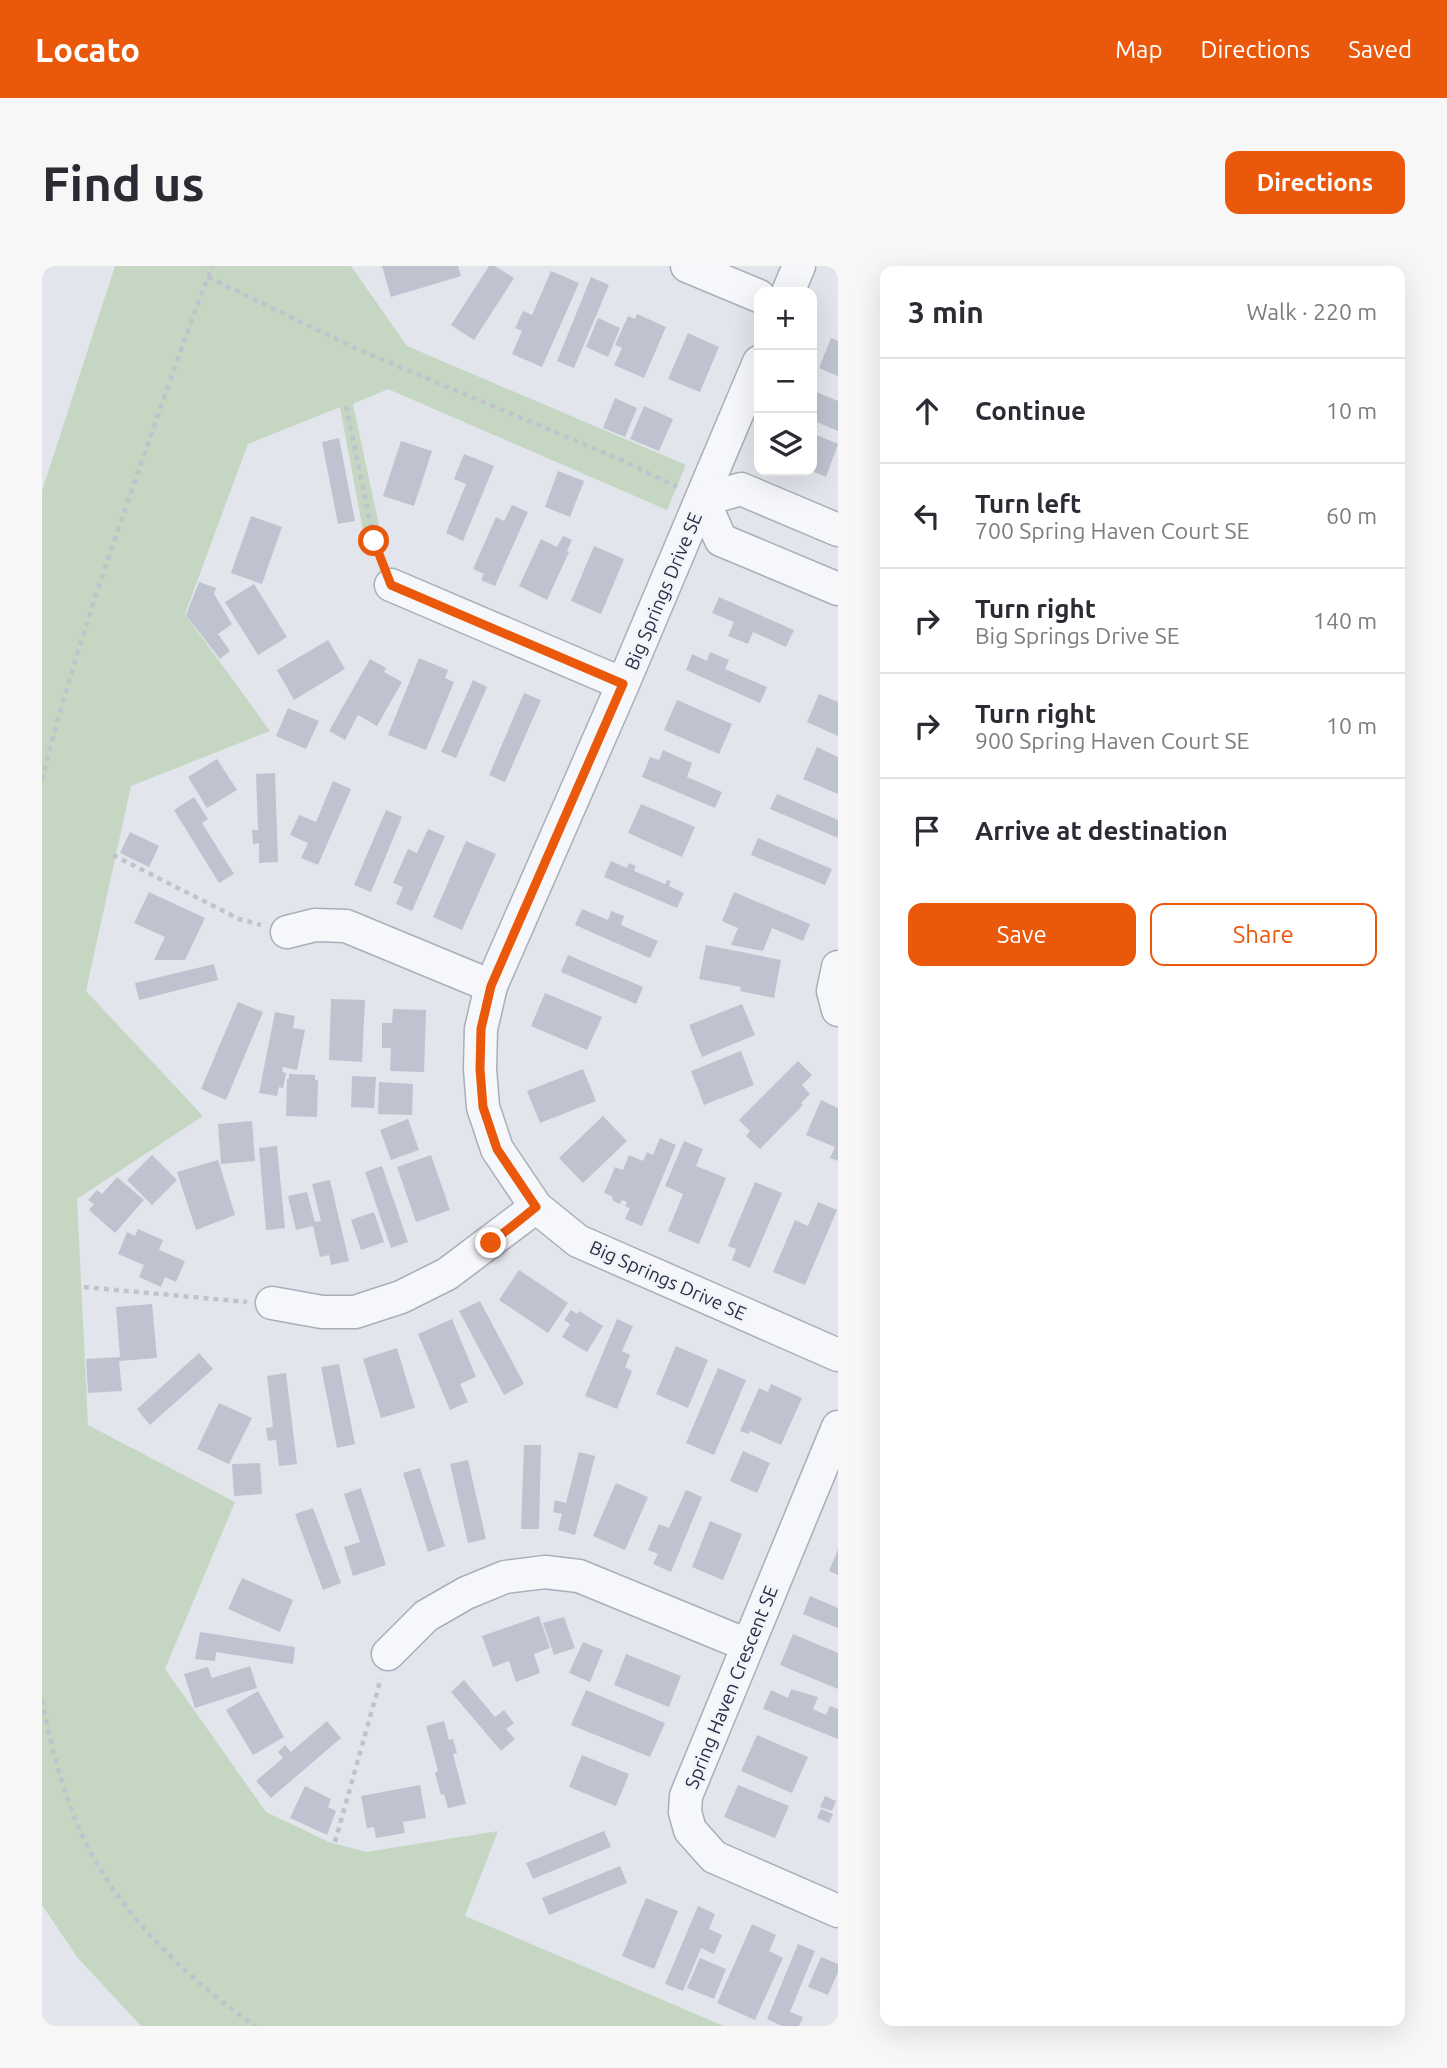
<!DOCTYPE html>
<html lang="en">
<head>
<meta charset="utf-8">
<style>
	body { margin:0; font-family:Ubuntu,sans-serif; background:#f7f7f7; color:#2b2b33 }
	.controls { position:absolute; right:21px; top:21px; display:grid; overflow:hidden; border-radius:14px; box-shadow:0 7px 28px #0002 }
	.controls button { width:63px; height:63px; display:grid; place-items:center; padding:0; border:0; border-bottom:2px solid #e1e1e2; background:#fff; color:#2b2b33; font:35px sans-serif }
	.stop { position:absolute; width:21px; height:21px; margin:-16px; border:5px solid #ea580c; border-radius:50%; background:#fff }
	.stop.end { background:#ea580c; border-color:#fff; box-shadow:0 2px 7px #0008 }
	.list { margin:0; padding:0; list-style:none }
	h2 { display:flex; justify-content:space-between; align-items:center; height:91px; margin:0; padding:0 28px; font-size:30px }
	h2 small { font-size:23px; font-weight:400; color:#7c7c81 }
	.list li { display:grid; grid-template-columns:46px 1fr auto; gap:21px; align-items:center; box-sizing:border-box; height:105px; padding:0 28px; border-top:2px solid #e1e1e2 }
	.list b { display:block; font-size:26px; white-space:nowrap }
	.list p { margin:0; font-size:23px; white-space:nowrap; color:#7c7c81 }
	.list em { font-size:23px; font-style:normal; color:#7c7c81 }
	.actions { display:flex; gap:14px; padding:21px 28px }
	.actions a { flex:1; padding:16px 0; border:2px solid #ea580c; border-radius:14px; text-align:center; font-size:24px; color:#ea580c }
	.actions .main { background:#ea580c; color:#fff }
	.icon { flex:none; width:38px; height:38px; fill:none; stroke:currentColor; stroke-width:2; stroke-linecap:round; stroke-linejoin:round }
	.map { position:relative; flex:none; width:796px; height:1760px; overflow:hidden; border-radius:14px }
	header { display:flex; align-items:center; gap:42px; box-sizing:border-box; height:98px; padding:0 35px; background:#ea580c; color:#fff }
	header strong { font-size:33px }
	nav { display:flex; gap:38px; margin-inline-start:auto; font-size:24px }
	.intro { display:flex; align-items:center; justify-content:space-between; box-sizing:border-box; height:168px; padding:0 42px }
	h1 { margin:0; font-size:49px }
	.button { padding:18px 32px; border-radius:14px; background:#ea580c; color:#fff; font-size:24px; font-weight:700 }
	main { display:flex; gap:42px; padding:0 42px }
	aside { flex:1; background:#fff; border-radius:14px; box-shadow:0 7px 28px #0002 }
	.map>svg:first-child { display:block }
</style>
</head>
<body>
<header>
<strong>Locato</strong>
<nav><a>Map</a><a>Directions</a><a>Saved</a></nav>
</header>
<div class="intro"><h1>Find us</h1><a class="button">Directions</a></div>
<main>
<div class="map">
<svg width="796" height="1760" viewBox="0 0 796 1760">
	<rect width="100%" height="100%" fill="#e2e5ec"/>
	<path fill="#c5d7c3" d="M73 0H309L365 80 644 199 625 244 346 123 311 138 338 264 322 270 298 141 206 178 143 348 228 465 89 520 44 725 161 850 35 933 46 1159 193 1236 123 1403 224 1546 287 1576 324 1586 456 1565 423 1650 682 1760H99L35 1691 0 1639V225Z"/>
	<g fill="#bfc3d0">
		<path d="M340 0H416L419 10 349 31Z"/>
		<path d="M447 0H453L472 12 432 74 409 59Z"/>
		<path d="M509 5 537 17 500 101 470 88 480 65 473 62 481 45 490 49Z"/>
		<path d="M549 11 567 19 532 102 515 95Z"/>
		<path d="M595 48 624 61 602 112 572 99 580 82 573 79 586 50 593 53Z"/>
		<path d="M556 52 578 62 566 91 544 81Z"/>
		<path d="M646 67 677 81 658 126 626 113Z"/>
		<path d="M789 72 796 75V110L777 102Z"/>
		<path d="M770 124 796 135V165L770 154Z"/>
		<path d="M573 132 595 142 583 171 561 162Z"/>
		<path d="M602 140 631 153 617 185 588 173Z"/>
		<path d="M770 167 796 178 784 211 770 205Z"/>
		<path d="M297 172 313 255 296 258 280 176Z"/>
		<path d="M359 175 390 185 372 240 341 230Z"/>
		<path d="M422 188 452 200 421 275 404 267 424 218 412 213Z"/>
		<path d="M516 205 542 215 528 251 503 241Z"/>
		<path d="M470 239 486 246 453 320 439 314 442 308 431 303 454 251 462 255Z"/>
		<path d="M209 250 240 261 220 318 189 307Z"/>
		<path d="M521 270 530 274 525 285 527 286 505 334 477 320 499 273 515 281Z"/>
		<path d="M552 280 582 293 559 348 529 335Z"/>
		<path d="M157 316 174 322 172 328 190 358 176 368 188 385 178 393 144 349Z"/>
		<path d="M212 318 245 371 216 389 183 336Z"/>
		<path d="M677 331 752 364 744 381 711 366 706 378 686 370 692 356 670 347Z"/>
		<path d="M286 374 303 403 252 434 235 404Z"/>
		<path d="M668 386 687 394 683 403 725 421 718 437 644 404 650 388 665 395Z"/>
		<path d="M377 392 406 404 403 412 412 416 384 484 346 469Z"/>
		<path d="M328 393 344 402 342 406 360 416 335 460 316 449 303 474 287 465Z"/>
		<path d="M431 414 445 421 414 492 399 486Z"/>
		<path d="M482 427 499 434 463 516 447 509Z"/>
		<path d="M777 428 796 436V470L765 456Z"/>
		<path d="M635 434 690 458 677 488 622 464Z"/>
		<path d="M246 442 277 455 264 483 234 470Z"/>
		<path d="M775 481 796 491V528L761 513Z"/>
		<path d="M621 484 650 497 645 511 680 526 673 542 600 511 608 491 617 494Z"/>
		<path d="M175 493 195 524 165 542 146 511Z"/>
		<path d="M233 507 236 596 217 597V577L211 578 210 564H216L214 508Z"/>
		<path d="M291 515 309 523 276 599 259 592 266 577 248 569 257 549 274 556Z"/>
		<path d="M735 528 796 554V572L728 543Z"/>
		<path d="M152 531 166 553 160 557 192 608 177 617 132 544Z"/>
		<path d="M599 538 653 561 640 591 586 567Z"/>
		<path d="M344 544 360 551 329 626 312 619Z"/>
		<path d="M386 563 403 570 370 645 354 638 361 621 351 617 366 583 375 587Z"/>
		<path d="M88 566 117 580 107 601 78 587Z"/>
		<path d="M716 572 790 603 783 619 709 589Z"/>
		<path d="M424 575 454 588 420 664 391 651Z"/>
		<path d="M569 595 585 602 587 597 594 600 592 605 623 618 625 614 629 615 627 620 642 627 635 642 562 611Z"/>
		<path d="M107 626 163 652 143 694H112L123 671 92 657Z"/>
		<path d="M692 626 768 658 761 675 730 662 721 685 689 679 696 662 680 655Z"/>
		<path d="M540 643 566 654 569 645 582 650 579 659 616 675 608 692 533 659Z"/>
		<path d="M664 679 739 694 732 732 698 725 699 721 657 713Z"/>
		<path d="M526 689 601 721 594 738 519 706Z"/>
		<path d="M172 698 176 714 97 734 93 717Z"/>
		<path d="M503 727 560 751 545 784 489 760Z"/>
		<path d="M289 733 323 734 320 796 287 794Z"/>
		<path d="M196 736 221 746 184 834 159 823Z"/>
		<path d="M700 738 713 769 660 791 647 759Z"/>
		<path d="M351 743 384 744 382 806 348 805 349 782H340V757H350Z"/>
		<path d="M233 746 253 750 251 762 263 764 255 804 241 801 240 806 244 807 241 822 237 821 235 830 217 827Z"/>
		<path d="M699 785 712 819 662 839 649 805Z"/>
		<path d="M756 795 770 809 760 819 768 828 759 837 761 839 718 883 704 870 708 865 697 854Z"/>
		<path d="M541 803 554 835 498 857 485 825Z"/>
		<path d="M247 808 273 809V814H276L275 851 244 850 245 813H247Z"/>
		<path d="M310 810 334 811 332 842 309 841Z"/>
		<path d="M337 816 371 818 370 849 336 848Z"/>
		<path d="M779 834 796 842V895L788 892 793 881 764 869Z"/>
		<path d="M561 850 585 875 541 917 517 892Z"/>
		<path d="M366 853 377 884 349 894 338 864Z"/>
		<path d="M210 855 213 895 179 898 176 858Z"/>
		<path d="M618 872 634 879 600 960 583 953 588 942 583 940 585 936 580 934 578 938 570 934 571 931 562 927 573 901 581 904 587 889 601 895 605 886 611 889Z"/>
		<path d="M642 875 661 883 654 900 684 912 657 978 626 965 641 928 623 920Z"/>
		<path d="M235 880 243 962 224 964 217 882Z"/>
		<path d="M110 889 135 914 110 939 85 914Z"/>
		<path d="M389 889 408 944 374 956 355 901Z"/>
		<path d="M176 894 193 949 154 964 135 906Z"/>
		<path d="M340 900 366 976 349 982 323 906Z"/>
		<path d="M75 911 102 934 73 967 47 944 52 938 46 934 55 924 60 928Z"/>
		<path d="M288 914 307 995 289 999 287 989 278 991 271 960 254 964 246 930 265 926 273 956 279 955 270 918Z"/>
		<path d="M713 916 740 927 708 1002 690 994 694 983 686 980Z"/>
		<path d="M776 936 795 944 763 1019 731 1006 753 954 766 960Z"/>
		<path d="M332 946 342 976 319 984 309 954Z"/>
		<path d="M96 963 121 974 117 984 143 995 134 1016 123 1011 119 1021 97 1011 102 999 76 988 85 966 93 970Z"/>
		<path d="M477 1004 526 1037 506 1067 457 1034Z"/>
		<path d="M438 1035 482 1118 462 1129 417 1045Z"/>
		<path d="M110 1038 115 1092 77 1095 80 1125 46 1127 44 1093 78 1091 74 1041Z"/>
		<path d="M529 1044 535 1048 537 1045 561 1060 545 1086 520 1071 528 1058 522 1054Z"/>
		<path d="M410 1053 434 1111 418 1118 426 1136 408 1144 376 1068Z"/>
		<path d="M575 1053 591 1060 580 1085 588 1089 583 1101 590 1105 575 1143 543 1130Z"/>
		<path d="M634 1080 666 1094 646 1142 614 1128Z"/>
		<path d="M355 1082 373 1142 339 1152 321 1093Z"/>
		<path d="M157 1087 171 1103 108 1159 95 1143Z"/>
		<path d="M297 1098 313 1178 295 1182 279 1101Z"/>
		<path d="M676 1102 704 1114 672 1189 644 1177Z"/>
		<path d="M244 1107 255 1198 237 1200 234 1174 226 1175 224 1162 231 1161 225 1110Z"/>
		<path d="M729 1118 760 1132 739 1179 708 1165 707 1168 698 1165 717 1122 726 1126Z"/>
		<path d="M177 1137 210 1152 187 1198 155 1183Z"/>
		<path d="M482 1179H499L497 1263H479Z"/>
		<path d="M701 1185 728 1197 715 1227 688 1215Z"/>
		<path d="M537 1186 553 1190 533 1269 516 1264 520 1248 511 1246 513 1234 524 1237Z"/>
		<path d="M426 1194 444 1273 426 1277 408 1198Z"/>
		<path d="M218 1197 220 1228 192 1230 190 1198Z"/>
		<path d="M378 1202 403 1280 386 1286 361 1207Z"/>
		<path d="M574 1217 606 1231 583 1284 551 1270Z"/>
		<path d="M319 1222 344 1299 311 1310 302 1281 318 1276 302 1228Z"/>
		<path d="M644 1224 660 1231 629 1306 611 1298 616 1288 606 1284 617 1258 627 1262Z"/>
		<path d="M271 1242 299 1317 281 1324 253 1248Z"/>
		<path d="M668 1255 700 1268 681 1314 650 1301Z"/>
		<path d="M796 1283V1309L787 1305Z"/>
		<path d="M200 1312 251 1334 238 1366 186 1343Z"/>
		<path d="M768 1330 796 1342V1362L761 1348Z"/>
		<path d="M497 1350 508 1382 492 1388 498 1407 474 1416 467 1395 451 1401 440 1370Z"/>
		<path d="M522 1351 533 1382 512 1389 501 1357Z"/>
		<path d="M158 1366 253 1381 251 1398 174 1386 173 1395 153 1393Z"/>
		<path d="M751 1368 796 1387V1423L738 1399Z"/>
		<path d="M541 1376 561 1384 548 1416 527 1407Z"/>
		<path d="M584 1388 639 1410 627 1441 572 1419Z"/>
		<path d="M208 1400 215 1422 153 1442 142 1408 166 1401 170 1412Z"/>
		<path d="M422 1414 453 1451 462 1444 472 1457 464 1463 473 1473 459 1485 409 1426Z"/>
		<path d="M749 1423 776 1431 771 1443 784 1449 788 1440 796 1443V1473L721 1443 729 1424 746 1432Z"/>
		<path d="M544 1424 623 1457 608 1491 529 1459Z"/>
		<path d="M216 1425 242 1471 211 1489 184 1444Z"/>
		<path d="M285 1455 299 1472 229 1532 214 1515 241 1492 236 1486 243 1479 249 1486Z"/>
		<path d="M402 1455 407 1474 411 1473 415 1487 411 1488 424 1538 406 1542 402 1528 399 1529 393 1507 396 1505 384 1460Z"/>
		<path d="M715 1469 766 1491 750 1527 699 1505Z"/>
		<path d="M540 1489 587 1508 574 1540 527 1521Z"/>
		<path d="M378 1519 384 1552 361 1556 363 1567 334 1572 332 1561 325 1562 319 1530Z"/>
		<path d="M696 1519 747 1540 733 1572 682 1551Z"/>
		<path d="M263 1520 289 1533 286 1541 294 1545 285 1569 248 1552Z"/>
		<path d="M783 1530 794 1535 790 1545 778 1541Z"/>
		<path d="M779 1543 791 1548 787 1557 775 1552Z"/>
		<path d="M562 1565 569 1581 491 1613 484 1597Z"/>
		<path d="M578 1600 585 1617 507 1649 500 1632Z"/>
		<path d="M604 1632 636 1645 612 1703 580 1690Z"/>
		<path d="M656 1640 673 1648 667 1663 680 1669 672 1688 659 1682 641 1725 623 1718Z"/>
		<path d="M710 1658 734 1669 727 1685 741 1692 713 1754 675 1737Z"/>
		<path d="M756 1678 773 1685 748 1746 761 1751 757 1760H740L725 1753Z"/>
		<path d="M779 1691 796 1698V1706L786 1729 766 1721Z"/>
		<path d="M658 1692 684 1703 672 1733 645 1722Z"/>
	</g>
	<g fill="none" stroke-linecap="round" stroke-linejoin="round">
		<g stroke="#aaaeba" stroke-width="35">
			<g id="street">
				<path d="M645 0 717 30"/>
				<path d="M746 26 757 0"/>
				<path d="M717 96 581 418 449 720 439 763 438 803 441 841 455 883 494 941 536 975 796 1089"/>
				<path d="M796 264 699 223 661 234 679 274 796 323"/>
				<path d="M349 319 581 418"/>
				<path d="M245 666 273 659 304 660 449 720"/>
				<path d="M796 701 791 725 796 744"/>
				<path d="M230 1037 280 1046H313L359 1031 405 1008 494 941"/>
				<path d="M796 1161 644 1530 643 1546 648 1564 672 1591 796 1645"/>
				<path d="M346 1388 384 1350 424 1327 463 1311 503 1306 537 1310 705 1379"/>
			</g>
		</g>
		<g stroke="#c0c3cb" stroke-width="4.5" stroke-dasharray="5 5" stroke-linecap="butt">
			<path d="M166 11 313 82 584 196 635 221"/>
			<path d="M304 140 332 275 339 293"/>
			<path d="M0 514C25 413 58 314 93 215 118 143 143 71 170 0"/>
			<path d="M71 589 197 653 219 659"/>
			<path d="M42 1021 205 1036"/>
			<path d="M0 1434C9 1479 20 1525 39 1567 75 1646 143 1711 213 1760"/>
			<path d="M293 1576 339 1412"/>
		</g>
		<use href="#street" stroke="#f6f7fa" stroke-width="32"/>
	</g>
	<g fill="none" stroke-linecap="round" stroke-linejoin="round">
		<path stroke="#ea580c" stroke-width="9" d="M332 275 349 319 581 418 449 720 439 763 438 803 441 841 455 883 494 941 449 977"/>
	</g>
	<g text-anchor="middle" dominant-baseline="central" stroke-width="5" stroke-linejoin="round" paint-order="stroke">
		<g font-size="19" fill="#282f46" stroke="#f3f4f9">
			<text transform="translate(621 325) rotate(-67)">Big Springs Drive SE</text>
			<text transform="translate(626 1014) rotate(24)">Big Springs Drive SE</text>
			<text transform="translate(689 1421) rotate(-68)">Spring Haven Crescent SE</text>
		</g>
	</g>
</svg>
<div class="controls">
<button>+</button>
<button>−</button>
<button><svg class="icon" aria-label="layers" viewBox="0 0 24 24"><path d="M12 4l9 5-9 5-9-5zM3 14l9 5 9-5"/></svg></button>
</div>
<div class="stop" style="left:332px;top:275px"></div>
<div class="stop end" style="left:449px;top:977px"></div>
</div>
<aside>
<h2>3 min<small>Walk · 220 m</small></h2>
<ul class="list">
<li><svg class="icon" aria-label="ahead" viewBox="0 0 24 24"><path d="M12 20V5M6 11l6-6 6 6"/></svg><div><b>Continue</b></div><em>10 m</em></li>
<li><svg class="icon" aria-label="left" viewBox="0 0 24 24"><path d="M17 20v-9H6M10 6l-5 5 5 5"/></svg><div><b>Turn left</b><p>700 Spring Haven Court SE</p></div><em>60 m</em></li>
<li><svg class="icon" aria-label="right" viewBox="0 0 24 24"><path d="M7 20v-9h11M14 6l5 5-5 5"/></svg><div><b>Turn right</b><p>Big Springs Drive SE</p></div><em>140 m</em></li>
<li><svg class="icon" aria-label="right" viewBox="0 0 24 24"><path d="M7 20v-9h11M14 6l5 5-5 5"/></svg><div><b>Turn right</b><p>900 Spring Haven Court SE</p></div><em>10 m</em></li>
<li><svg class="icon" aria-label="arrive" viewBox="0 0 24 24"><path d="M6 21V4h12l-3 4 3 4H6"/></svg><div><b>Arrive at destination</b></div></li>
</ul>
<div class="actions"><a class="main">Save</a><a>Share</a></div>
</aside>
</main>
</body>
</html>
